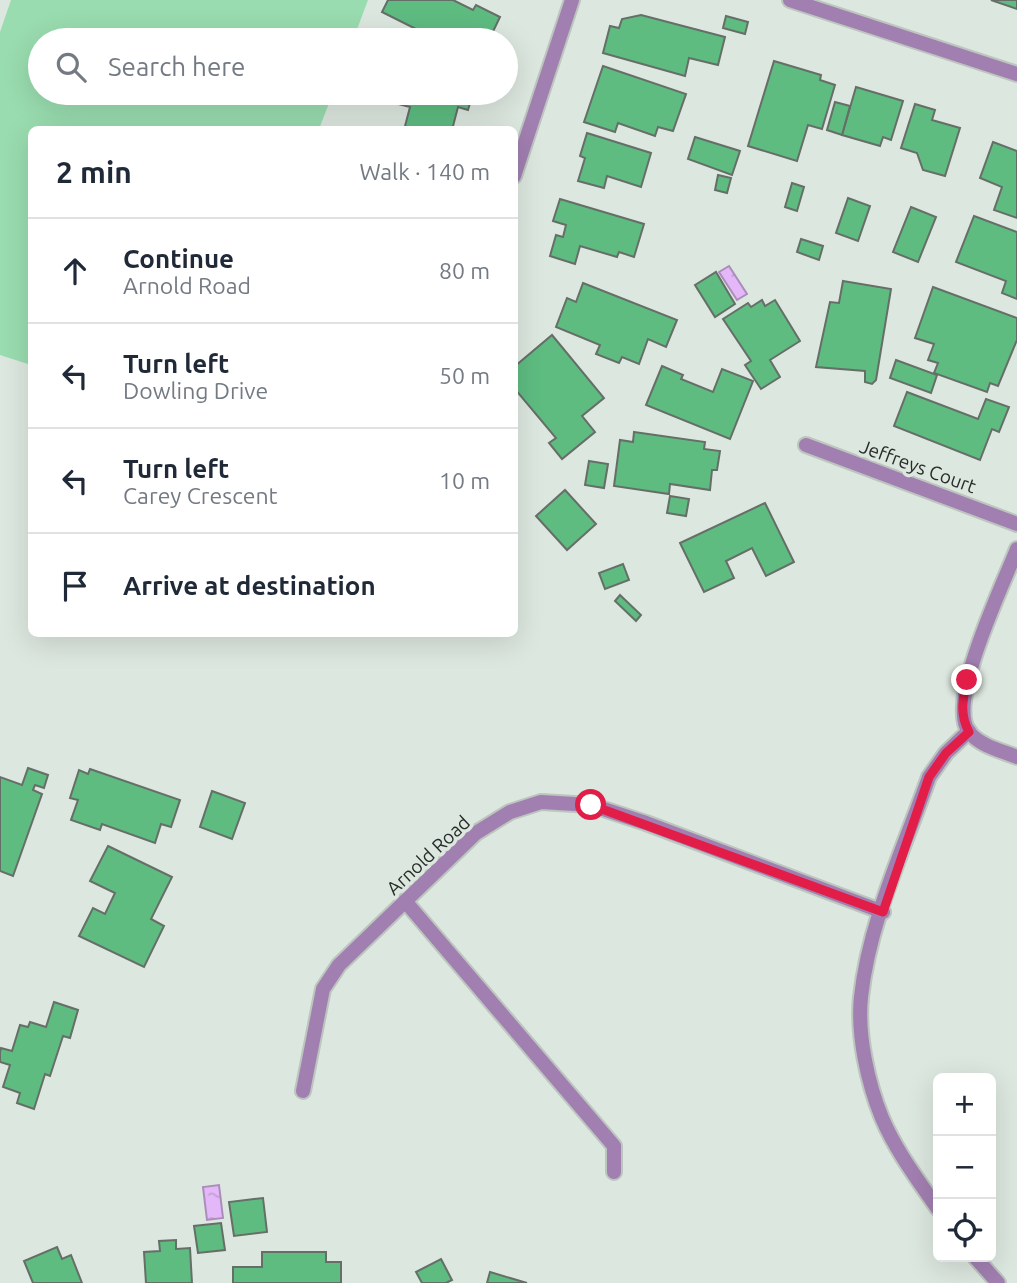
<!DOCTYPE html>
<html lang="en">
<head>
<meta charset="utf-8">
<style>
	body { margin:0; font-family:Ubuntu,sans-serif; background:#f6f6f7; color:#1f2937 }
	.controls { position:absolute; right:21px; bottom:21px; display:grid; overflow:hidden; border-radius:10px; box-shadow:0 7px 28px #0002 }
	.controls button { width:63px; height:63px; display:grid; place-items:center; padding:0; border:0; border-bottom:2px solid #e0e1e3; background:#fff; color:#1f2937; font:35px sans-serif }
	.stop { position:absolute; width:21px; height:21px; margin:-16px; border:5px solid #e11d48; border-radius:50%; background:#fff }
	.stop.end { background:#e11d48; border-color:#fff; box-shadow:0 2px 7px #0008 }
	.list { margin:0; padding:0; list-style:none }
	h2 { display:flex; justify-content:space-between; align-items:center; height:91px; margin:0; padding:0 28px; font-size:30px }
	h2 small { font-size:23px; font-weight:400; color:#747a83 }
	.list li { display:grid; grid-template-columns:46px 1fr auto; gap:21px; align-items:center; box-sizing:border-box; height:105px; padding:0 28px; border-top:2px solid #e0e1e3 }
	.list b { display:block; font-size:26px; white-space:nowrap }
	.list p { margin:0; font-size:23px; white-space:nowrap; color:#747a83 }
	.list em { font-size:23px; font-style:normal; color:#747a83 }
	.icon { flex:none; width:38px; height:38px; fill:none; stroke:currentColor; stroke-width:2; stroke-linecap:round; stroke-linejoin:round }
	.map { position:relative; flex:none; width:1017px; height:1283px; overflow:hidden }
	.search { position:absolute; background:#fff; box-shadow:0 7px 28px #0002; left:28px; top:28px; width:490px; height:77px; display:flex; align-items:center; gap:18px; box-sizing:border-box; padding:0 24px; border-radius:38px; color:#747a83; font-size:26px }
	.panel { position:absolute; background:#fff; box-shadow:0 7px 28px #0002; left:28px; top:126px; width:490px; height:511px; border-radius:10px }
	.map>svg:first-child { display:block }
</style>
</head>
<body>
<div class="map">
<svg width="1017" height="1283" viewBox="0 0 1017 1283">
	<defs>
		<pattern id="water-ripples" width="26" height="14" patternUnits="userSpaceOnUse" patternTransform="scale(1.75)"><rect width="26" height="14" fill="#e3b7f8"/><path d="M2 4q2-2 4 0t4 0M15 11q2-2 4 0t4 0" fill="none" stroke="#c39ed5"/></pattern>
	</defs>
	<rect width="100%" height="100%" fill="#dce7df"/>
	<path fill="#99dcaf" d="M11 0H368L353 40H40V93H333L319 129 32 130 31 365 0 355V32Z"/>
	<g fill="url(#water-ripples)" stroke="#ab8dba" stroke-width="2">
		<path d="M729 266 747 294 737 300 719 272Z"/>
		<path d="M219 1185 223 1218 207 1220 203 1187Z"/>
	</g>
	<g fill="#5ebc81" stroke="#656f68" stroke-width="2">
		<path d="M388 0H453L473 10 476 5 500 17 489 40H425L428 35 382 12Z"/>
		<path d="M991 0H1017V9Z"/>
		<path d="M641 15 725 37 718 65 689 58 685 76 603 53 610 26 619 28 622 19Z"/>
		<path d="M726 16 748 22 745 34 723 28Z"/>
		<path d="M774 61 821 75 820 80 835 85 822 129 808 125 797 161 748 146Z"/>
		<path d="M603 66 686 94 673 131 658 127 655 136 618 123 615 132 584 122Z"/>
		<path d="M856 87 903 101 891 140 883 137 880 146 842 135Z"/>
		<path d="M390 93H473L468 110 458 107 452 130H404L410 107 387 101Z"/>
		<path d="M835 102 850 106 842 135 827 130Z"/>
		<path d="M915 104 935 110 932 120 960 128 945 176 923 170 917 153 901 148Z"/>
		<path d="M587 133 651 153 641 187 607 176 604 188 578 181 585 158 580 156Z"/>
		<path d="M695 137 740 151 732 175 688 159Z"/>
		<path d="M993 142 1017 151V218L994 210 1002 187 980 178Z"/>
		<path d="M718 175 731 178 727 193 715 190Z"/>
		<path d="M792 183 804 187 797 211 785 207Z"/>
		<path d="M848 198 870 206 858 241 836 233Z"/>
		<path d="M560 199 644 224 634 257 619 252 617 257 580 246 575 264 550 256 556 235 563 237 566 225 553 221Z"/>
		<path d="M911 207 936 217 918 262 893 252Z"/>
		<path d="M974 216 1017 232V299L1002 293 1006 281 956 262Z"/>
		<path d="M801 239 823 246 819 260 797 252Z"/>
		<path d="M716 272 735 304 715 317 695 285Z"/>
		<path d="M843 281 891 289 876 380 872 384 865 382V371L816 367 830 302 839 303Z"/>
		<path d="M583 283 677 320 666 347 648 339 639 364 622 357 619 363 596 354 600 345 556 327 567 298 576 302Z"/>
		<path d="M933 287 1017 318V340L998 386 990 383 987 392 934 373 938 363 928 360 934 344 915 338Z"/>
		<path d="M762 300 765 306 775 300 800 341 770 360 780 377 761 389 745 365 751 361 723 319 748 303 751 307Z"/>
		<path d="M552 335 604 398 582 416 595 432 562 459 549 443 556 438 514 388V367Z"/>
		<path d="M896 360 937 375 931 393 890 378Z"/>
		<path d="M662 366 683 375 681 379 713 392 722 369 753 381 730 439 646 405Z"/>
		<path d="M907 392 978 419 986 399 1009 407 999 432 992 429 980 460 894 426Z"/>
		<path d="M634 432 705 442 704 449 720 451 717 470H712L710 490 670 484 669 494 614 486 620 440 633 442Z"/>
		<path d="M589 461 608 464 604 488 585 485Z"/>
		<path d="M565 490 596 524 567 550 536 516Z"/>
		<path d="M670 496 689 499 686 516 667 513Z"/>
		<path d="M765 503 794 562 766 576 752 548 726 561 734 578 704 592 680 543Z"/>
		<path d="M623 564 629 580 605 589 599 573Z"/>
		<path d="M620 595 641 615 636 621 615 601Z"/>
		<path d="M28 768 48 775 44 788 35 785 33 790 42 794 13 876 0 871V777L22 785Z"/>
		<path d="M90 769 180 800 171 827 161 824 155 843 102 824 100 830 71 820 78 800 70 798 79 770 88 774Z"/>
		<path d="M212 791 245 803 232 839 200 827Z"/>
		<path d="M108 846 172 877 151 919 164 926 144 967 79 936 93 908 105 914 115 893 90 881Z"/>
		<path d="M54 1002 78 1010 70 1038 63 1036 50 1076 45 1074 34 1109 17 1103 20 1093 3 1087 10 1065 0 1062V1052L1 1048 12 1051 20 1025 28 1027 30 1022 46 1027Z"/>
		<path d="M263 1198 267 1232 234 1236 229 1202Z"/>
		<path d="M221 1223 225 1250 198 1253 194 1226Z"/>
		<path d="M176 1240V1249L190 1248 192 1283H146L144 1252 160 1251 159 1241Z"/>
		<path d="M57 1247 62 1259 71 1255 82 1283H33L24 1261Z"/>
		<path d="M262 1252H326V1262H341V1283H233V1267H262Z"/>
		<path d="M441 1259 452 1280 446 1283H422L416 1272Z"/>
		<path d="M490 1272 527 1283H487Z"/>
	</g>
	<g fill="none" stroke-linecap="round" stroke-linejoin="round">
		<g stroke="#bcc5be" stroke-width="18">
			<g id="minor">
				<path d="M790 0 1017 74"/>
				<path d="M514 176 572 0"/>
				<path d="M806 445 1017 524"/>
				<path d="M1017 549C1003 585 946 702 969 732 980 746 1002 751 1017 757"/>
				<path d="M405 901 614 1146V1172"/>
				<path d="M303 1091 323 989 339 965 476 833 510 812 541 802 591 805 646 823 883 912"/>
				<path d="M938 1209C918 1180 896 1151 882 1118 868 1084 857 1035 861 997 869 922 904 848 929 777L946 753 969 731"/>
				<path d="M975 1257 998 1283"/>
			</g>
		</g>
		<use href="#minor" stroke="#a17fb1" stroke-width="14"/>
	</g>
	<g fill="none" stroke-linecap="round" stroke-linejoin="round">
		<path stroke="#e11d48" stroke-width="9" d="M591 805 883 912 929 777 946 753 969 732C959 713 963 699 967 680"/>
	</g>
	<g text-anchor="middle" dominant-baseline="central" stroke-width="7" stroke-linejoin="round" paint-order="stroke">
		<g font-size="19" fill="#282c29" stroke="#dce7df">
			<text transform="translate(918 466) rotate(20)">Jeffreys Court</text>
			<text transform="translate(428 855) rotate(-43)">Arnold Road</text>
		</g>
	</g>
</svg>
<div class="controls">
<button>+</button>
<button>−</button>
<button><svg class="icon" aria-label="locate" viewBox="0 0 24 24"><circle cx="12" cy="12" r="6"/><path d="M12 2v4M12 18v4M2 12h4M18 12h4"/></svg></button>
</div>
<div class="stop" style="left:591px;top:805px"></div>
<div class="stop end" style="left:967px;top:680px"></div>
<div class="search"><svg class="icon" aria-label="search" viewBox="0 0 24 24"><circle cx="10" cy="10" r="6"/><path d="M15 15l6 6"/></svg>Search here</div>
<section class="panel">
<h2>2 min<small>Walk · 140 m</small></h2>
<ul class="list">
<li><svg class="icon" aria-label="ahead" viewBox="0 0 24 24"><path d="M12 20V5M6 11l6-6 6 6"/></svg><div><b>Continue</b><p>Arnold Road</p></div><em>80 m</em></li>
<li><svg class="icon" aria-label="left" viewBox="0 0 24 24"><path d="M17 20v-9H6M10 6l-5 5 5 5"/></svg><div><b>Turn left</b><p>Dowling Drive</p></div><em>50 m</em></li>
<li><svg class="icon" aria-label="left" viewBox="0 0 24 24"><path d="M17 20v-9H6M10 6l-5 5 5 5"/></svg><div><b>Turn left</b><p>Carey Crescent</p></div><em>10 m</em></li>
<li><svg class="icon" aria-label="arrive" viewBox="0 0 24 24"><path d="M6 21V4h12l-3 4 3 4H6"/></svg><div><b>Arrive at destination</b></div></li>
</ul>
</section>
</div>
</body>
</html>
